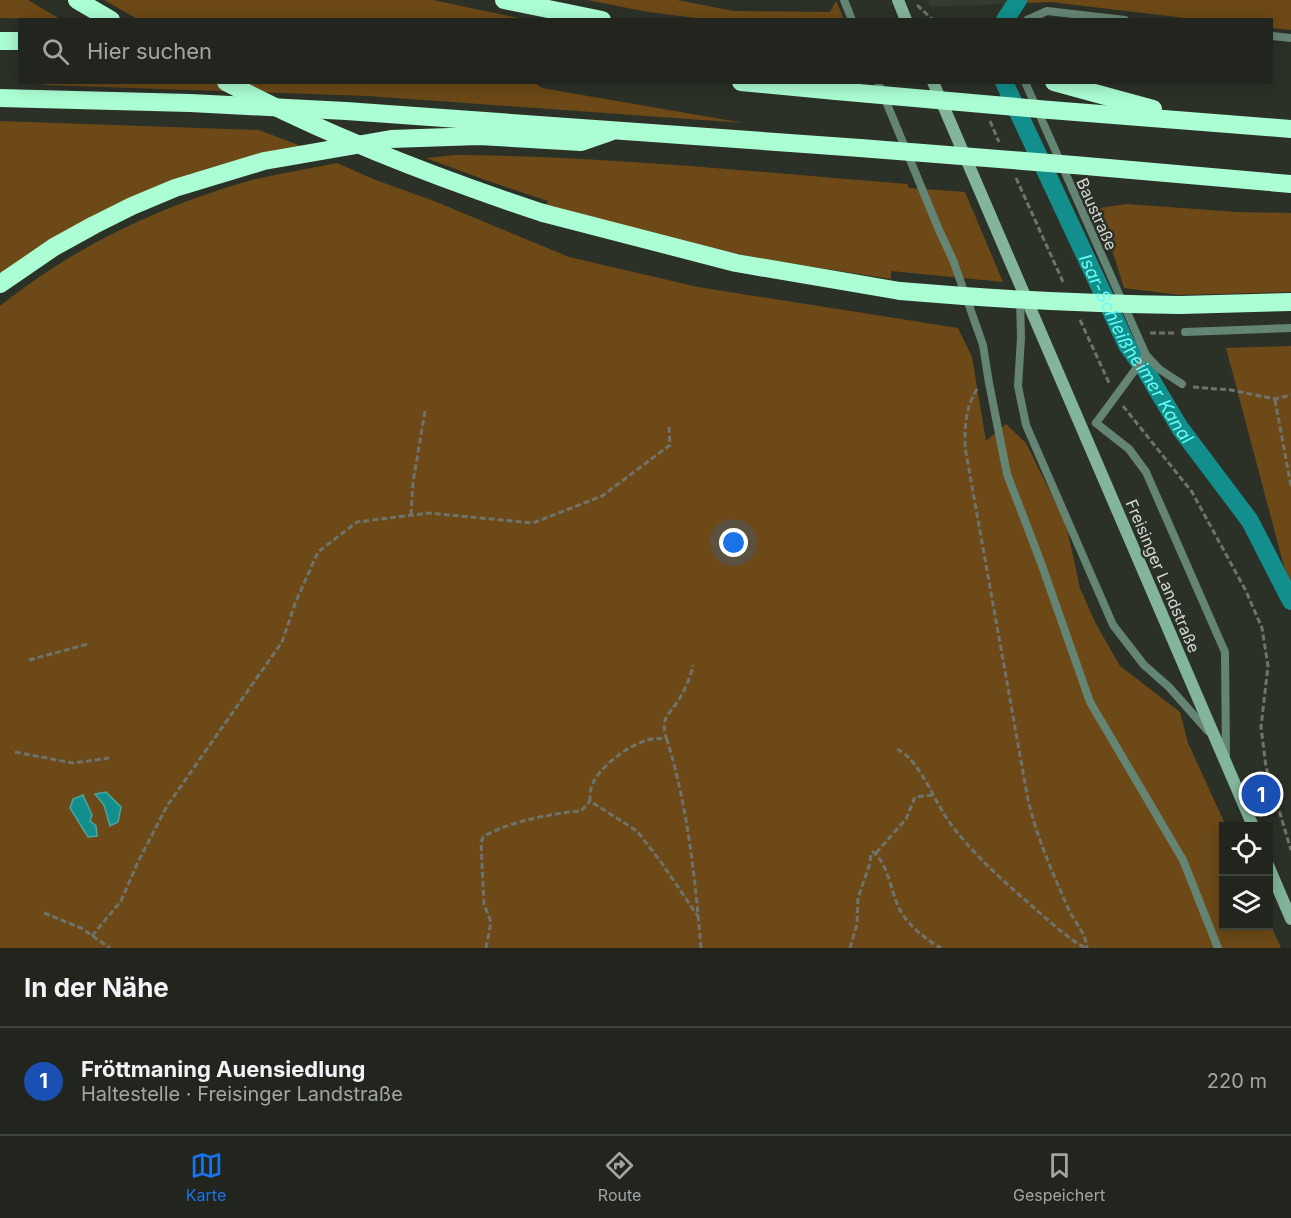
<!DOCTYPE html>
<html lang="de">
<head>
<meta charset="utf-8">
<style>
	body { margin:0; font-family:Inter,sans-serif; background:#2d312b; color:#f1f3f6 }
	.controls { position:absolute; right:18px; bottom:18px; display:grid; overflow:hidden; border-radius:0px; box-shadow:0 3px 15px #0003 }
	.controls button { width:54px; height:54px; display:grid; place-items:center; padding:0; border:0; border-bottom:2px solid #3e423c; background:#21251e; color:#f1f3f6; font:30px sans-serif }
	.you { position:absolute; left:734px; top:543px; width:21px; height:21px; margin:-15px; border:4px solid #fff; border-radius:50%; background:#1a73e8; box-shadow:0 0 0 9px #1a73e833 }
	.badge { display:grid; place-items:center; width:39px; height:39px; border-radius:50%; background:#1a73e8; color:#fff; font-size:20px; font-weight:700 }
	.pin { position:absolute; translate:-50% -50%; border:3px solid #fff; box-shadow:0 2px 6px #0006 }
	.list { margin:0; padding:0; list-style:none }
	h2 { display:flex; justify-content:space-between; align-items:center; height:78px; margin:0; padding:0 24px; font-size:26px }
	h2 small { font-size:20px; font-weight:400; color:#a2a5a4 }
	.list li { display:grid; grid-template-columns:39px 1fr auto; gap:18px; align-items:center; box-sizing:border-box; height:108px; padding:0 24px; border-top:2px solid #3e423c }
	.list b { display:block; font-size:22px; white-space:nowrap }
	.list p { margin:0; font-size:20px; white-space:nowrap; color:#a2a5a4 }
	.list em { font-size:20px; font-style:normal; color:#a2a5a4 }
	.icon { flex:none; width:33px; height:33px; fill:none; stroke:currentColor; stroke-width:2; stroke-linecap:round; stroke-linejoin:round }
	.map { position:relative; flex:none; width:1291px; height:948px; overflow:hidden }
	.search { position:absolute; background:#21251e; box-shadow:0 3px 15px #0003; left:18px; right:18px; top:18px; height:66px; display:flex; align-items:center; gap:15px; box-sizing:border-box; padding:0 21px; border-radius:0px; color:#a2a5a4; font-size:22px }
	.sheet { height:186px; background:#21251e }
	nav { display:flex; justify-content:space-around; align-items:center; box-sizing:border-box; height:84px; border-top:2px solid #3e423c; background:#21251e; font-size:16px; color:#a2a5a4 }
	nav a { display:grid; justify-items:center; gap:3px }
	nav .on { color:#1a73e8 }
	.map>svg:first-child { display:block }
</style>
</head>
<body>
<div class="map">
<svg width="1291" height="948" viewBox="0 0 1291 948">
	<rect width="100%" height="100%" fill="#2c3128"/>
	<path fill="#323b2c" d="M927 0H1008L1007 4 930 7Z"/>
	<g fill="#6c4917">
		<path d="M0 0H28L60 19 0 18Z"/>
		<path d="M104 0H433L523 19 139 20Z"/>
		<path d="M587 0H677L734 11 830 12 836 1 844 19H704L648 12Z"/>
		<path d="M1008 0H1291V30L1272 28V20L1194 19 1050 2 1007 4Z"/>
		<path d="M35 83H535L542 88 744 123 368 96 45 85Z"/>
		<path d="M0 121 259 130 301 146 273 151 0 276Z"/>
		<path d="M456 155C607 156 757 172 907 184L909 188 965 192 1003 282 891 271V279L756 258 694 244 546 205 548 201 488 181 426 158Z"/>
		<path d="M337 163 373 179 434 201 569 257 698 287 958 328 972 357 986 441 1006 424 1026 443 1066 524 1080 588 1096 624 1120 666 1180 712 1188 743 1226 826H1224V926H1268L1269 921 1281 948H0V306C73 247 162 205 252 180 280 173 309 169 337 163Z"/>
		<path d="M1127 204 1237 212 1291 213V292L1179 295 1124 288 1099 208Z"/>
		<path d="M1291 346V593L1226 348Z"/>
	</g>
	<g fill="#128f8c" stroke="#4ca5a1" stroke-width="1.5">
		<path d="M106 792 121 807 118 822 110 826 104 805 95 794Z"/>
		<path d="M83 795 92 815 90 821 96 826 97 836 88 837 70 808 73 799Z"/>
	</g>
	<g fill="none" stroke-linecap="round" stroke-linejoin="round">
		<g stroke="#128f8c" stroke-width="18">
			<path d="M1005 20 1018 0"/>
			<path id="s1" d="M1004 82 1127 345 1146 371 1180 428 1250 521 1291 601"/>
		</g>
		<g stroke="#6e736b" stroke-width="3" stroke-dasharray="6 3" stroke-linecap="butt">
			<path d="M917 5 933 20"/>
			<path d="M990 121 999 142"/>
			<path d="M1016 178 1064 284"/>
			<path d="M1080 320 1110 385"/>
			<path d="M1150 333H1174"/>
			<path d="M1193 387 1231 390 1275 399 1291 395"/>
			<path d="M977 389C965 409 965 425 965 447L1028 800C1037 838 1053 874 1069 910 1075 923 1086 933 1087 948"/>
			<path d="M1275 400 1291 486"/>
			<path d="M1123 406 1192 492 1246 591 1262 628 1268 666 1261 727 1266 767 1291 850"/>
			<path d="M411 515 413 482 425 411"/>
			<path d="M29 660 88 644"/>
			<path d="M667 740C660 718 667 717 678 701 684 691 691 677 693 665"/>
			<path d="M897 749C921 761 934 802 950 823 973 854 1002 880 1031 905 1048 920 1066 937 1085 948"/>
			<path d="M15 752 73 763 109 758"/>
			<path d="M876 853 906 819 915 797 933 795"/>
			<path d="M44 913 81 928 110 948"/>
			<path d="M699 918 661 862 637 831 590 801C590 795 590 789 593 783 602 763 645 731 667 740 688 807 695 878 701 948"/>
			<path d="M92 936 121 901 138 862 167 806 282 642 296 601 318 552 357 522 429 513 533 523 602 496 670 445 669 427"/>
			<path d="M486 948 491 922 484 904 481 843 483 837C507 822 553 813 581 811L590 801"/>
			<path d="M850 948 857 924 858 898 870 863 871 854 873 852C887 862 891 890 898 906 906 924 925 939 941 948"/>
		</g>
		<g stroke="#658574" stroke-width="8">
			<path d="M844 0 852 20"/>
			<path d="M1027 20 1047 11 1125 20"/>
			<path d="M1272 36 1291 38"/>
			<path d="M878 82 939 230 953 260 983 345 989 383 1007 474 1040 560 1090 702 1183 860 1218 948"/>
			<path d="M1025 82 1146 355 1096 423"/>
			<path d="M1020 298 1021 338 1018 386 1026 425 1113 625 1144 665 1169 687 1208 731"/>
			<path d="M1185 332 1291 328"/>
			<path d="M1146 355 1159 369 1182 384"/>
			<path d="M1096 423 1129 449 1146 472 1225 652 1226 756"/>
		</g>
		<g stroke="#82b59b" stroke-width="12">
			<path d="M898 0 906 20"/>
			<path d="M933 82 1253 826"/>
			<path d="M1268 865 1291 919"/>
		</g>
		<g stroke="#abfdd3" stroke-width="18">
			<path d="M77 0 111 20"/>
			<path d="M504 0 602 20"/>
			<path d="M0 41H20"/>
			<path d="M741 82 836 91"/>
			<path d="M1054 82 1153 109"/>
			<path d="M0 98 190 103 346 111 860 148"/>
			<path d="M1050 110 1291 129"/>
			<path d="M1074 165 1291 184"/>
			<path d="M543 213 736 263 900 291"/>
			<path d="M0 284 54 247 94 225 132 206 175 188 264 161 391 139 479 136 581 142 610 132"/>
			<path d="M1180 305 1291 302"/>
		</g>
		<g stroke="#abfdd3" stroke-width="18">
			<path d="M226 82C327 136 434 177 543 213"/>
			<path d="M836 91 1050 110"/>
			<path d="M860 148 1074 165"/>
			<path d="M900 291C993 299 1086 304 1180 305"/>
		</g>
	</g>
	<g text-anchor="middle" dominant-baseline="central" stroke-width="5" stroke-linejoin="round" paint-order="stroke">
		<g font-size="16" fill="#d5d9d3" stroke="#2c3128">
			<text transform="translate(1097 214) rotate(66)">Baustraße</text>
			<text transform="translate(1163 576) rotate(67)">Freisinger Landstraße</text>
		</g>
		<g font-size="18" font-style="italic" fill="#65fdf7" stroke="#2c3128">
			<text stroke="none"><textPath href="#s1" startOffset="298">Isar-Schleißheimer Kanal</textPath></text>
		</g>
	</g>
</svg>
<div class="controls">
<button><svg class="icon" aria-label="locate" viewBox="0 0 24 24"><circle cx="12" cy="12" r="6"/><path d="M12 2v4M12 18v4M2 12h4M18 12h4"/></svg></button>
<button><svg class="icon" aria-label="layers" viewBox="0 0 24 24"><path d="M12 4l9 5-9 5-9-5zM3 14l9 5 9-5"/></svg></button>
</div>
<div class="you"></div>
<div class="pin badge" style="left:1261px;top:794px;background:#1a4fb4">1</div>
<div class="search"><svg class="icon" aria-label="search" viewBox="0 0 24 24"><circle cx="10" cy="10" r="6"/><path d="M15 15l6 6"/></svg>Hier suchen</div>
</div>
<section class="sheet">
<h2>In der Nähe<small></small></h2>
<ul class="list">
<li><span class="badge" style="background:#1a4fb4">1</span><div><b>Fröttmaning Auensiedlung</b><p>Haltestelle · Freisinger Landstraße</p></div><em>220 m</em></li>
</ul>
</section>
<nav>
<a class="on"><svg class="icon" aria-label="map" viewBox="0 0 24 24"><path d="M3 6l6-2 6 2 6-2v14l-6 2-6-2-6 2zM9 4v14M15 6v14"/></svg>Karte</a>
<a><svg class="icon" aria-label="directions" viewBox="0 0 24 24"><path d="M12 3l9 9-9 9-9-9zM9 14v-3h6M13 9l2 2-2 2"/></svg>Route</a>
<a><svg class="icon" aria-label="saved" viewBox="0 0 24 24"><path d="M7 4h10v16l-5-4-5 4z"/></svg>Gespeichert</a>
</nav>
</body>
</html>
